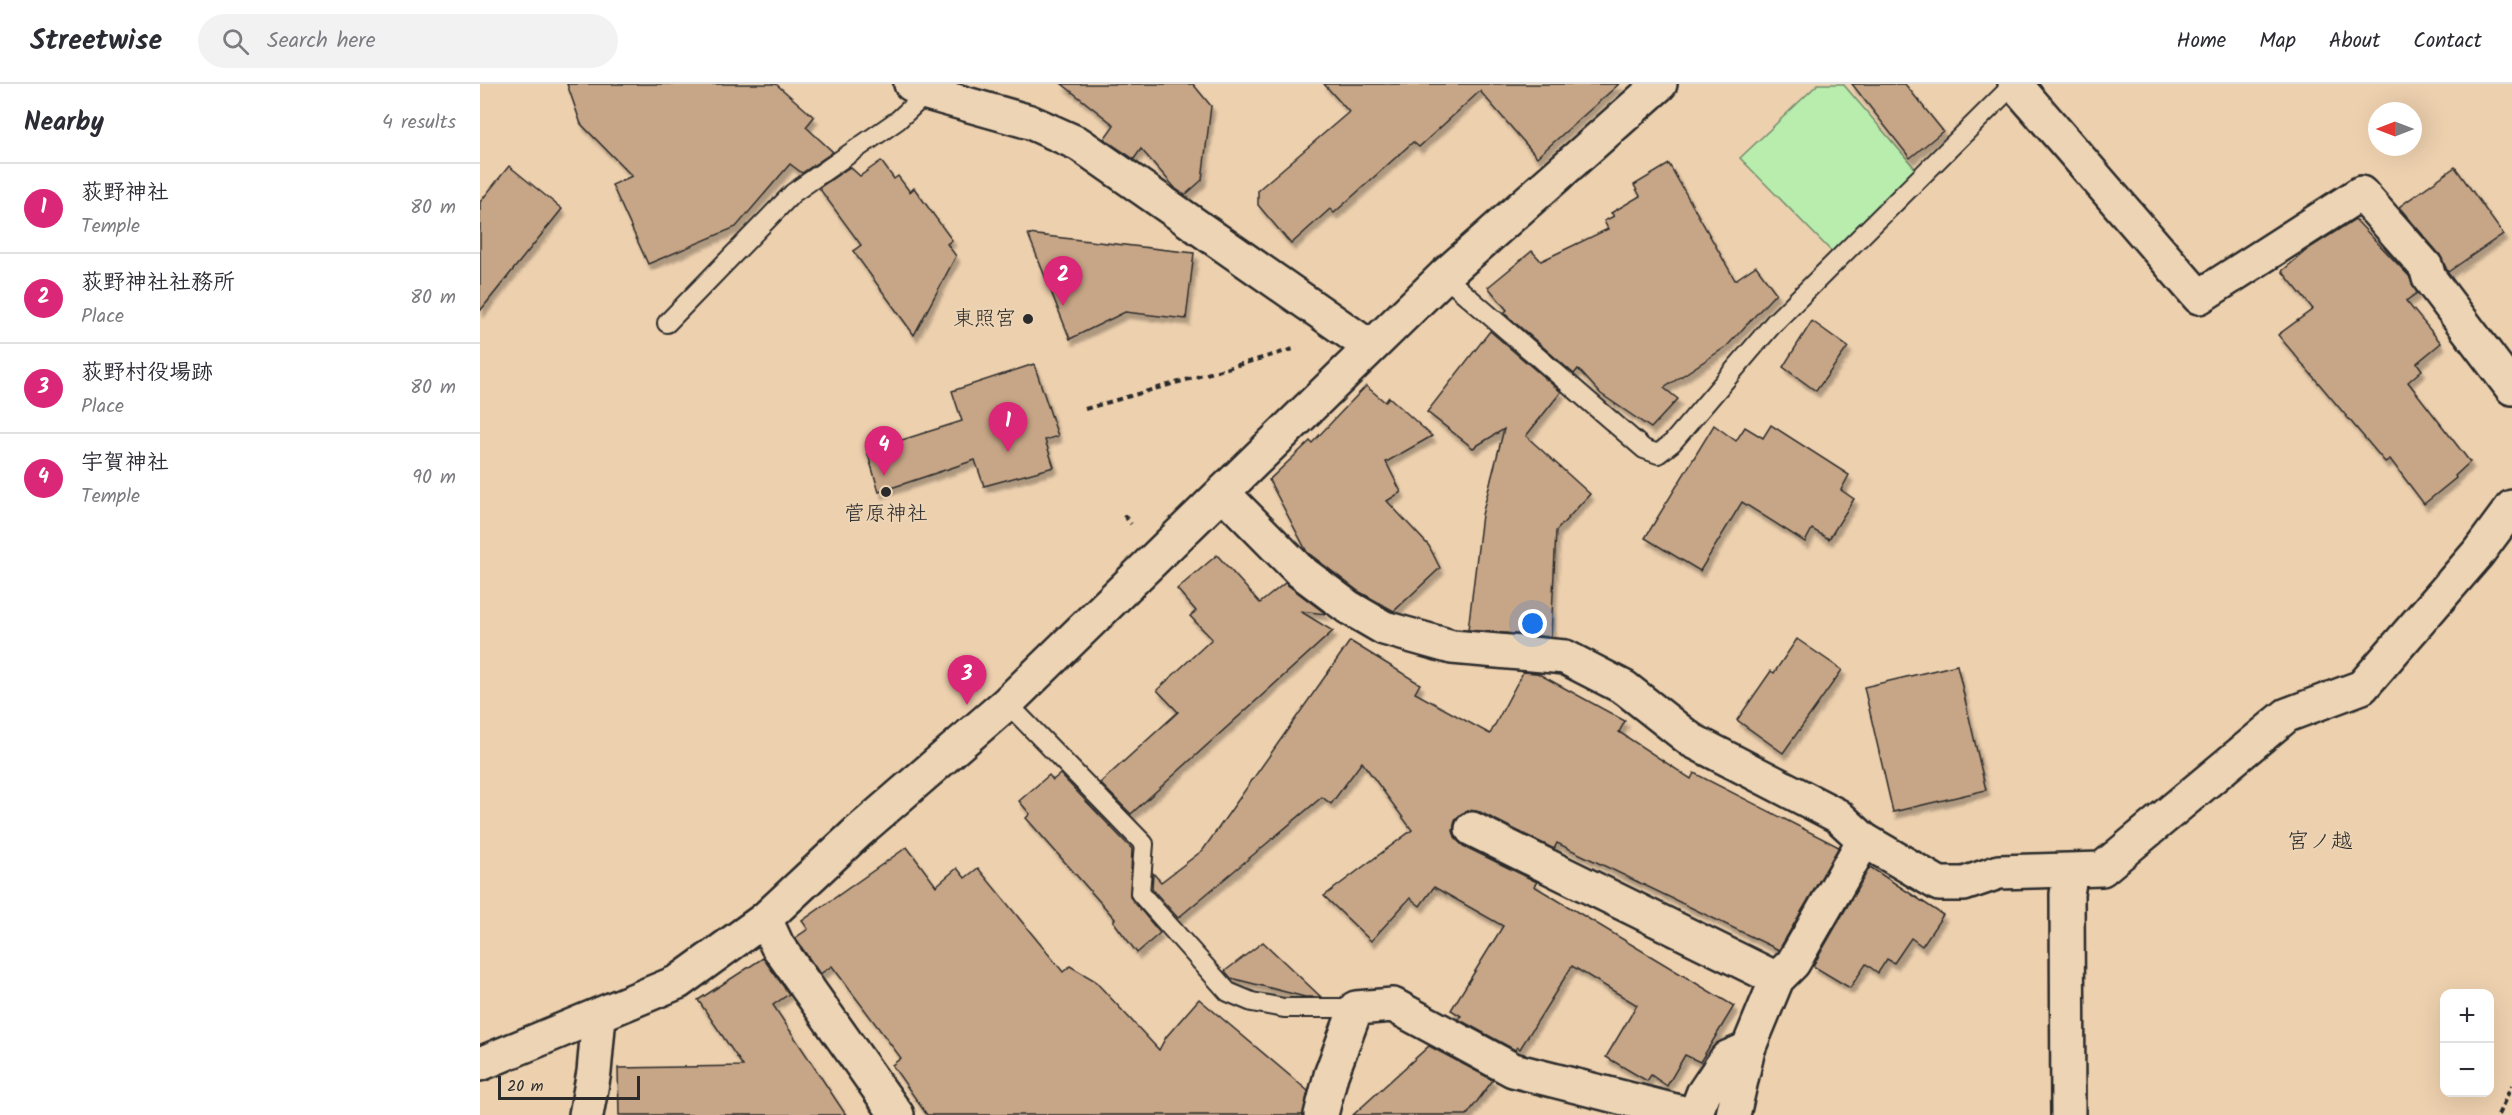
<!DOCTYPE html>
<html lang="en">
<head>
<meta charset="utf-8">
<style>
	body { margin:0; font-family:Kalam,"Klee One",sans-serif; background:#f2f2f3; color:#2b2b33 }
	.controls { position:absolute; right:18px; bottom:18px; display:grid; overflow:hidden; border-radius:12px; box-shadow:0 6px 24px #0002 }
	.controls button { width:54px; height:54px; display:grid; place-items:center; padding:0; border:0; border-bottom:2px solid #e1e1e2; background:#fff; color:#2b2b33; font:30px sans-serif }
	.compass { position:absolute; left:1888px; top:18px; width:54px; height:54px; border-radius:50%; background:#fff; box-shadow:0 6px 24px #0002; rotate:270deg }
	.scale { position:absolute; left:18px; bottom:15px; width:142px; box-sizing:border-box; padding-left:6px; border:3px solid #2b2b2b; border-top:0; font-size:16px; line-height:21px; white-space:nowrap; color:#2b2b2b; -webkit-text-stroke:4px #edd4b5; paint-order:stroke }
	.you { position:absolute; left:1053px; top:540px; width:21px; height:21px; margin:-15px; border:4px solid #fff; border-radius:50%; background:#1a73e8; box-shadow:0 0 0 9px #1a73e833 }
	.badge { display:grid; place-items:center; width:39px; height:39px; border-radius:50%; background:#db2777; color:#fff; font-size:20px; font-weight:700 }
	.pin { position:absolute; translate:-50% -50px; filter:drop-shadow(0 2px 3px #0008) }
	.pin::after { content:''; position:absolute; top:32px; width:21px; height:18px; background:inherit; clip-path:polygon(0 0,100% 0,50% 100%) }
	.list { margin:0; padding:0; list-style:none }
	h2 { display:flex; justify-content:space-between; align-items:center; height:78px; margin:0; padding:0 24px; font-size:26px }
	h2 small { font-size:20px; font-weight:400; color:#7c7c81 }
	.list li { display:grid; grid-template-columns:39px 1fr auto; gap:18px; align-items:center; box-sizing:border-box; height:90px; padding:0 24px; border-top:2px solid #e1e1e2 }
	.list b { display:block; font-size:22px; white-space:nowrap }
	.list p { margin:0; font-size:20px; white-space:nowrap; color:#7c7c81 }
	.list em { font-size:20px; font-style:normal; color:#7c7c81 }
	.icon { flex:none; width:33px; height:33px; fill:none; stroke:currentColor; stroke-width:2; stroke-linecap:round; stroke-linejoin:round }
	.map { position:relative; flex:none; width:2032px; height:1031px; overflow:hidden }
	header { display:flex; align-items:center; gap:36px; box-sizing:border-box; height:84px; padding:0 30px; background:#fff; border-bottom:2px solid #e1e1e2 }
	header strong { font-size:28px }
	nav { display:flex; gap:33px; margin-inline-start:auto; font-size:21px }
	.search { width:420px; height:54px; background:#f2f2f3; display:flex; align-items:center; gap:15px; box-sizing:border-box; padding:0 21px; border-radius:33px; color:#7c7c81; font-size:22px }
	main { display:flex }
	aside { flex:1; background:#fff }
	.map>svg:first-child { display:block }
</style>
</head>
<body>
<header>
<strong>Streetwise</strong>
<div class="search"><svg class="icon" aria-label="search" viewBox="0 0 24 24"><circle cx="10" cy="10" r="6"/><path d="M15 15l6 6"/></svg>Search here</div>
<nav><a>Home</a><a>Map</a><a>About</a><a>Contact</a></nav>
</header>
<main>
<aside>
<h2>Nearby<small>4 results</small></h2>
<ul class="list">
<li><span class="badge">1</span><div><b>荻野神社</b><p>Temple</p></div><em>80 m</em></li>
<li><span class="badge">2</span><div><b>荻野神社社務所</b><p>Place</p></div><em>80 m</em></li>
<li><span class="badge">3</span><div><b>荻野村役場跡</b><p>Place</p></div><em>80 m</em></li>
<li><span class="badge">4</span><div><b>宇賀神社</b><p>Temple</p></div><em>90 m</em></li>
</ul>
</aside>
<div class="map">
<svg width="2032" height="1031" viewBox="0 0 2032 1031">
	<defs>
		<filter id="shadow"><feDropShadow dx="3.5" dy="6" stdDeviation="1.5" flood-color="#0004"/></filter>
	</defs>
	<rect width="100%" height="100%" fill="#edd0ae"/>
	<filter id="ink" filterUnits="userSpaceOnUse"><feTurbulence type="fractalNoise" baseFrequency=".0167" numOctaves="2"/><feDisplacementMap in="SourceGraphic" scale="12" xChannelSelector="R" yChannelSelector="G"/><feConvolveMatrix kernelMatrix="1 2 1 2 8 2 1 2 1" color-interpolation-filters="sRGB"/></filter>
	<g filter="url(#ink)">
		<path fill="#b9edae" stroke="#728c6c" stroke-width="1.5" d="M1338 0H1363L1439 89 1354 170 1260 74Z"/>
		<g fill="#c7a687" stroke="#2b2b2b" stroke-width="1.5" filter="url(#shadow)">
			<path d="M87 0H296L334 33 326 43 353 68 322 89 310 80 256 143 168 180 132 101 152 92 101 40Z"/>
			<path d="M582 0H713L731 22 722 96 705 111 696 105 661 65 654 75 624 55 634 41Z"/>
			<path d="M844 0H1139L1057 73 1000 7 939 63 933 58 854 129 850 125 811 160 778 121V106L869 28Z"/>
			<path d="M1372 0H1425L1463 47 1430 74Z"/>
			<path d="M401 77 414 95 418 92 430 108 434 104 472 156 467 160 476 172 434 251 373 167 381 161 339 104 370 83 380 92Z"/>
			<path d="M1189 80 1255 196 1276 182 1296 209 1247 262 1184 304 1198 315 1171 344 1121 310 1098 285 1094 290 1024 229 1027 226 1008 203 1052 167 1061 177 1128 145 1124 137 1134 132 1131 129 1160 112 1154 101Z"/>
			<path d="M29 82 82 125 0 227V118Z"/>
			<path d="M1975 83 2023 150 1968 188 1960 171 1919 123Z"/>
			<path d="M1875 135 1929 192 1937 209 1926 217 1961 259 1937 279 1942 286 1928 298 1990 378 1975 392 1976 394 1944 420 1910 375 1905 378 1798 251 1833 225 1802 187 1828 165Z"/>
			<path d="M548 150 714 169 706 235 645 228 590 255Z"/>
			<path d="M1332 237 1368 263 1336 307 1303 283Z"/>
			<path d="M1010 247 1081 308 1046 352 1110 410 1076 447 1071 553 988 546 1002 431 1024 345 993 364 947 328Z"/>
			<path d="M554 280 578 352 565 356 574 383 504 402 495 376 399 408 387 367 482 337 472 307Z"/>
			<path d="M886 302 905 318 909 313 952 352 906 378 921 408 907 417 949 462 960 484 914 527 878 507 827 468 789 396 830 357 832 359Z"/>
			<path d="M1234 341 1256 357 1265 343 1283 354 1291 341 1369 391 1361 406 1374 415 1349 455 1332 445 1325 458 1262 418 1220 487 1165 454Z"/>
			<path d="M737 471 780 519 805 499 846 530 820 527 853 547 651 730 620 699 698 628 677 606 732 555 710 532 716 527 697 505Z"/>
			<path d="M1317 555 1362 586 1303 669 1257 636 1291 587 1294 589Z"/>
			<path d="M870 557 940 600 935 609 1010 650 1043 588 1057 589 1145 637 1139 648 1211 695 1214 689 1359 763 1299 866 1077 759 1074 765 1000 728 990 726 981 730 975 736 973 747 976 755 983 762 1057 798 1054 802 1254 922 1220 978 1205 971 1187 1002 1171 991 1167 997 1126 973 1157 921 1092 882 1040 965 1037 963 1035 966 978 935 981 932 971 926 1023 842 954 803 940 822 930 814 891 857 844 812 932 746 882 678 851 720 842 713 698 834 672 805 673 789 681 798 723 766Z"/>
			<path d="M1477 581 1506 706 1413 728 1384 603Z"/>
			<path d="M580 690 652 765 650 813 680 849 657 869 633 837 635 835 546 734 550 730 539 717 569 691 573 696Z"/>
			<path d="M427 763 456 802 477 784 485 794 498 784 583 888 590 882 614 896 679 966 686 953 719 915 828 1007 823 1031H447L412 981 421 974 352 882 340 890 315 854 328 845 322 837Z"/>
			<path d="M1390 783 1463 831 1442 862 1431 854 1414 879 1407 875 1398 889 1386 880 1370 904 1333 882Z"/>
			<path d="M783 858 841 913H825L751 894 745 887Z"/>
			<path d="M283 874 309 910 293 921 366 1031H139L138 984 263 982 218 916Z"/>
			<path d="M949 962 1013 996 987 1031H873Z"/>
		</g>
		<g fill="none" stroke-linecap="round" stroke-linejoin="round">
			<g stroke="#2b2b2b" stroke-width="22">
				<g id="service">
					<path d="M964 192 1164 365 1178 370 1192 359 1294 239 1534 0"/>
					<path d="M187 239 313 109 418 36 447 9"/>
					<path d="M527 619 664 760 660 809 748 908 772 918 804 924H876"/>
				</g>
			</g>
			<g stroke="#2b2b2b" stroke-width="38">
				<g id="minor">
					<path d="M431 0 447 9 550 38 599 60 890 263"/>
					<path d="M1535 0 1719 213 1881 109 1946 183 1949 194 2032 304"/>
					<path d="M744 410 820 487 868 523 904 544 972 563 1085 573 1145 604 1211 656 1358 732 1384 756 1459 800H1484L1519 788 1622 785 1807 631 1882 603 1998 469 2032 423"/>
					<path d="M992 745 1297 895"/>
					<path d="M285 835 297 861 417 1031"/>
					<path d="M0 980 198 898 285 835 378 748 527 619 964 192 1180 0"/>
					<path d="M106 1031 114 988 119 932"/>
					<path d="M841 1031 851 991 876 924 913 921 1033 986 1211 1031"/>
					<path d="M1215 1031 1223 1010 1247 974 1268 965 1297 895 1313 879 1384 756"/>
					<path d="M1253 1031 1268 965"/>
					<path d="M1588 1031 1587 810 1591 787"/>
				</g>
			</g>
			<g stroke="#2b2b2b" stroke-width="4" stroke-dasharray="6 4.5" stroke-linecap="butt">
				<path d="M605 325 817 264"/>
				<path d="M644 431 651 440"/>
				<path d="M2018 1031 2032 1001"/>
			</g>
			<use href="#service" stroke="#edd4b5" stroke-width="18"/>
			<use href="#minor" stroke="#edd4b5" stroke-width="33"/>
		</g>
	</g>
	<g fill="#2b2b2b" stroke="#edd4b5" stroke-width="2">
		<circle cx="548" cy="235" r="6"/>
		<circle cx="406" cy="408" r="6"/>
	</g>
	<g text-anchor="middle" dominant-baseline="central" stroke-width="4.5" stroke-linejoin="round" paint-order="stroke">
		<g font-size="21" fill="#2b2b2b" stroke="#edd4b5" text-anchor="end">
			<text x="536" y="235">東照宮</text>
			<text x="406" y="430" text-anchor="middle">菅原神社</text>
		</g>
		<g font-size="22" fill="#2b2b2b" stroke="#edd4b5">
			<text x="1840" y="758">宮ノ越</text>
		</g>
	</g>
</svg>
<div class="controls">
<button>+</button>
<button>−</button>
</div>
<svg class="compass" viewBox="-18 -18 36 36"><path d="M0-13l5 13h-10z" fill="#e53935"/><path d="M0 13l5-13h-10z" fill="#7c7c81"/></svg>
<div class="scale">20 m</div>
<div class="you"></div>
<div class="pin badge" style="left:528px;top:368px">1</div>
<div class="pin badge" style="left:583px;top:222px">2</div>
<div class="pin badge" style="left:487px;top:621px">3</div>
<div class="pin badge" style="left:404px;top:392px">4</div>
</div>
</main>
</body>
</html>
